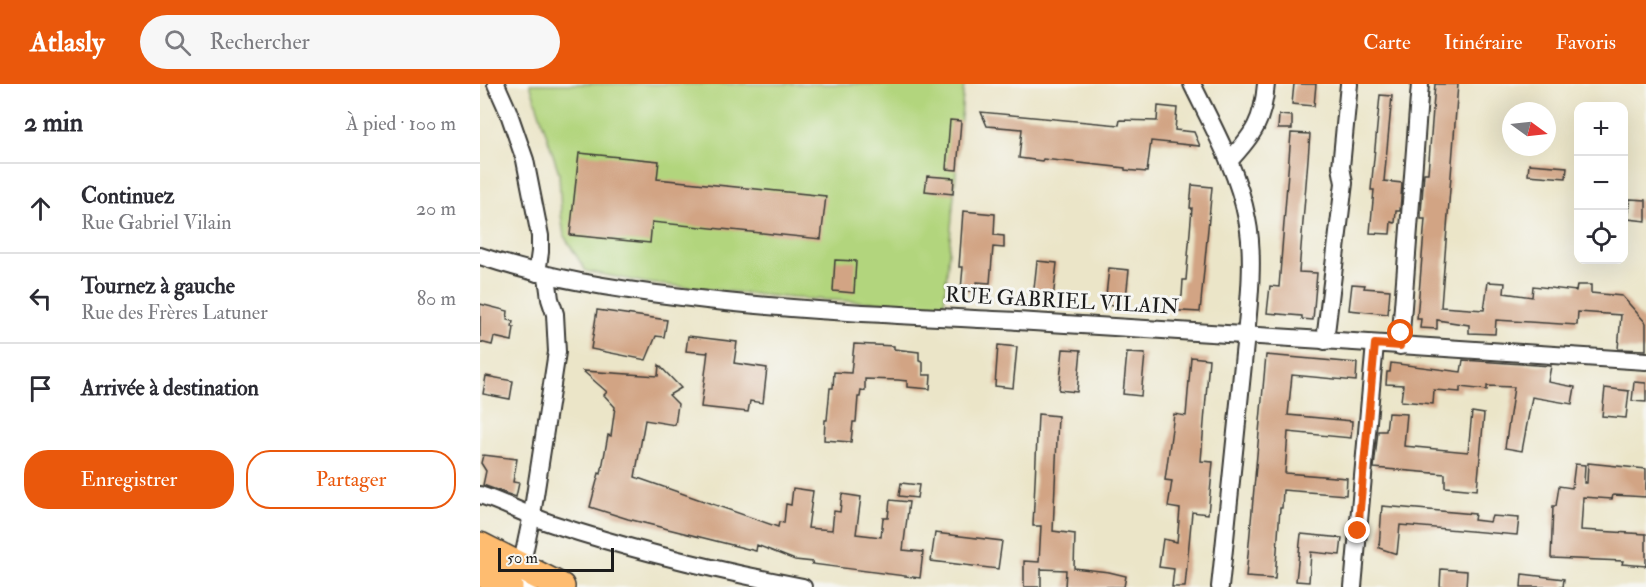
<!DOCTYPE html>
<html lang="fr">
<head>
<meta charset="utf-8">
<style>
	body { margin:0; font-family:"IM FELL Double Pica",serif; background:#f7f7f7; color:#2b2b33 }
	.controls { position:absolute; right:18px; top:18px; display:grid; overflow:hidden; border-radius:12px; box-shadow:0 6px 24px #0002 }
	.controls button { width:54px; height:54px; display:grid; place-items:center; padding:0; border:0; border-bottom:2px solid #e1e1e2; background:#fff; color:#2b2b33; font:30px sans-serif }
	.compass { position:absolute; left:1022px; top:18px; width:54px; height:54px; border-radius:50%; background:#fff; box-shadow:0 6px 24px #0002; rotate:105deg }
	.scale { position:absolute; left:18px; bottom:15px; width:116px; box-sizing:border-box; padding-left:6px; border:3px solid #1c1c1c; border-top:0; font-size:16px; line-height:21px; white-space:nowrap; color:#1c1c1c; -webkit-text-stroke:4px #f6f6f2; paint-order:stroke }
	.stop { position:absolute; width:18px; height:18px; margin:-14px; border:4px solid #ea580c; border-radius:50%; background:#fff }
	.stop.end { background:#ea580c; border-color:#fff; box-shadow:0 2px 6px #0008 }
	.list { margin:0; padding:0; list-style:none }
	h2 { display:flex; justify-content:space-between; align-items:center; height:78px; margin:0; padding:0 24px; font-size:26px }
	h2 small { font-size:20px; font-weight:400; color:#7c7c81 }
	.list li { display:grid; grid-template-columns:39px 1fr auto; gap:18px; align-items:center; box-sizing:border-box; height:90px; padding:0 24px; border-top:2px solid #e1e1e2 }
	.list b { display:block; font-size:22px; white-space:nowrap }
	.list p { margin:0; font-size:20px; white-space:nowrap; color:#7c7c81 }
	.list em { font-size:20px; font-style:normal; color:#7c7c81 }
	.actions { display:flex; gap:12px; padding:18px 24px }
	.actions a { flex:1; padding:14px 0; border:2px solid #ea580c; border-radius:24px; text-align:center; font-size:21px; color:#ea580c }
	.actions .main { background:#ea580c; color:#fff }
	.icon { flex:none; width:33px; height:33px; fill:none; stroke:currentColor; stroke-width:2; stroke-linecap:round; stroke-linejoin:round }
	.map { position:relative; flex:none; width:1166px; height:503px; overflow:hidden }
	header { display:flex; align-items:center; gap:36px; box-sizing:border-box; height:84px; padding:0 30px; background:#ea580c; color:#fff }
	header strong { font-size:28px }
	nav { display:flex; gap:33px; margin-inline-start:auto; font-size:21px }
	.search { width:420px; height:54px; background:#f7f7f7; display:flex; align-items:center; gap:15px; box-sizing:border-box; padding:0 21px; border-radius:33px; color:#7c7c81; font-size:22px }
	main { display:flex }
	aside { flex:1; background:#fff }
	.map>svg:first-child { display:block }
</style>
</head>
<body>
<header>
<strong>Atlasly</strong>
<div class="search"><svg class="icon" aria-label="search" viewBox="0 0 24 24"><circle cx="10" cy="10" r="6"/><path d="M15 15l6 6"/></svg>Rechercher</div>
<nav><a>Carte</a><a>Itinéraire</a><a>Favoris</a></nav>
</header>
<main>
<aside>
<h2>2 min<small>À pied · 100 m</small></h2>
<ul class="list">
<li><svg class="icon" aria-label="ahead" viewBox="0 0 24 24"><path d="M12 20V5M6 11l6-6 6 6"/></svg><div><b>Continuez</b><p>Rue Gabriel Vilain</p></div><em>20 m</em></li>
<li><svg class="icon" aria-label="left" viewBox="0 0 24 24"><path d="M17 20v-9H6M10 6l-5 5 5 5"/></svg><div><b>Tournez à gauche</b><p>Rue des Frères Latuner</p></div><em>80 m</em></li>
<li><svg class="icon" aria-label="arrive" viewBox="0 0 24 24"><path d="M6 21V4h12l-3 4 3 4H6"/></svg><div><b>Arrivée à destination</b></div></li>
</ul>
<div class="actions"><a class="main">Enregistrer</a><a>Partager</a></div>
</aside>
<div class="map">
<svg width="1166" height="503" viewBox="0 0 1166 503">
	<rect width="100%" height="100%" fill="#f6f6f2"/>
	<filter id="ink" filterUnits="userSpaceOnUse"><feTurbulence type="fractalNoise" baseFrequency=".0167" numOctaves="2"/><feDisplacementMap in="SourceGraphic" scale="12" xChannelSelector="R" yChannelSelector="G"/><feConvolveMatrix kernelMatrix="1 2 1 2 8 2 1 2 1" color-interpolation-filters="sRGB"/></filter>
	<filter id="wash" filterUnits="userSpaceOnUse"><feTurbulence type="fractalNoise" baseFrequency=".008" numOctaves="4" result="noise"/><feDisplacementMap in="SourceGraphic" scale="24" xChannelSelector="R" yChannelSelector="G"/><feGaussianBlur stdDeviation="1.35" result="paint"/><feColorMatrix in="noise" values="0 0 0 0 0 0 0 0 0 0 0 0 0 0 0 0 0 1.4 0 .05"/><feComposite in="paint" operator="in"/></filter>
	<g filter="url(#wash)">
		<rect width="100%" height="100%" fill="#ebe5c8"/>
		<path fill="#b2d57d" stroke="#67784c" stroke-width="1.5" d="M50 0H484L464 222 312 214 166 199 106 187 84 152 81 130 79 89Z"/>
		<g id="blocks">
			<g fill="#d2a484">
				<path d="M814 0H836L834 22 812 20Z"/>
				<path d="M955 0H978L961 223 1004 226 1008 198 1025 199 1024 209 1052 213 1053 202 1096 207 1097 201H1111V209L1142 212 1166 239V266L1138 265 1141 231 1098 228 1097 241 1016 236 1015 250 989 249V241L957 236V245L940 244 941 235H937L945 135H941V129L944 89H948Z"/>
				<path d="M900 11 912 12 904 97 922 99 920 127H916L915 139 911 138 910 150 890 149 894 106H891Z"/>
				<path d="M678 22 697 24 695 46 714 48 720 62 671 57 667 88 645 86V84L563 75 562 77 539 74 542 45 507 42 501 28 639 41 640 36 677 37Z"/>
				<path d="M799 31 812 32V45H798Z"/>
				<path d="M470 36 481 37 477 86 466 85Z"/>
				<path d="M811 49 830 50 819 188 837 189 833 236 822 235V232L787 229 790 202 799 203Z"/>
				<path d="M99 69 179 77 177 95 346 112 341 155 172 138 170 159 90 151Z"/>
				<path d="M1049 80 1087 83 1086 94 1048 91Z"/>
				<path d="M447 92 474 94 473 110 445 107Z"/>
				<path d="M712 101 732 103 720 228 684 226 702 212 703 196H706L712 124H710Z"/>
				<path d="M1150 115 1166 116V137L1148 135Z"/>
				<path d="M483 127 515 130 514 151 524 152V164L513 163 510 199 497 198 496 208 481 206 483 183H479Z"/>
				<path d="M355 176 376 177 374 209 353 207Z"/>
				<path d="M557 177 577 179 573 215 553 214Z"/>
				<path d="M629 184 649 186 645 223 625 221Z"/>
				<path d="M872 200 885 201 884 204 910 206 908 230 869 226Z"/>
				<path d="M0 220 28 227 27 236 33 237 32 243H34L32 257 14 253 12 261 0 258Z"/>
				<path d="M117 226 187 236 184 253 176 252 166 276 111 265Z"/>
				<path d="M208 252 257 258 254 279 287 284 283 319 270 317 268 328 221 323 228 267 227 269 206 267Z"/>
				<path d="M374 260 414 262V265L439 268V277L443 278V291H451L450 305 427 303V297L418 296 385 295V307L381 306 380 313H378L376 338H373L371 358 344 356 345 336H347L350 304H353L354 288 371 289Z"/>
				<path d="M518 261 537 263 533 304 515 302Z"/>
				<path d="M583 265 601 266 597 308 579 306Z"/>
				<path d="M647 269 665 270 661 312 643 310Z"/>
				<path d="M786 271 877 279 876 297 812 291 808 331 872 337 871 354 808 348 805 389 867 394 866 411 803 406 802 424H800L795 495 766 493Z"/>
				<path d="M711 273 729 275 721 377 733 378 728 430 712 428 705 503H692L694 485 679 483 683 455 697 458 700 425 688 423 692 397 685 396 694 330 706 332Z"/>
				<path d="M983 276 1071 282 1068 298 1095 303 1092 320 1052 313 1042 367 1025 364 1034 303 1007 302V306L980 303V308L954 306 953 320 921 317 923 301 906 300 907 288H910L911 279 981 288Z"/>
				<path d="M179 281 201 304 189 311 198 320 195 341 165 336 155 393 298 443 299 438 304 439 306 420 311 421 313 404 333 407 328 444 352 446 354 427 360 428 362 410 381 413 376 450 401 453 403 434H408L410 416 429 418 423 466 443 468 440 494 332 480 333 478 315 476 277 461 276 467 148 435 110 423 119 389 121 390 128 351 131 352 135 323 124 311 127 308 103 287 178 292Z"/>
				<path d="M6 292 33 297 30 315 3 310Z"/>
				<path d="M1154 298 1166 299V318L1152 317Z"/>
				<path d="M1125 304 1149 307 1146 334 1122 332Z"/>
				<path d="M992 328 1004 330 997 406 965 403V390L894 384 898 347H906L908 329 927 330 924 362 988 368Z"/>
				<path d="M558 330 578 332 573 447 595 450 594 484 629 488 646 492 644 503H585L586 486 561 485V503H544V477L559 478 561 442H553Z"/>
				<path d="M3 371 37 375 33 398 39 399 36 413 3 401 6 387 1 379Z"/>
				<path d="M1108 379 1166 385V413L1133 411 1132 415 1103 413 1101 446 1166 450V482L1142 480 1143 477 1071 474 1073 422H1076L1079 402 1092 404 1095 380 1105 381 1104 399H1107Z"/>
				<path d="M421 399 439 401 437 414 419 412Z"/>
				<path d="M902 422 995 430 994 436 1010 438 1012 432 1039 434 1037 451 920 441 917 470 899 464Z"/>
				<path d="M455 449 522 457 518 485 451 477Z"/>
				<path d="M821 450 862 454 860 471 831 468 829 498 816 497Z"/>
				<path d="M961 485 987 487 986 503H960Z"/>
				<path d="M1042 490 1084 495 1083 503H1041Z"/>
			</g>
		</g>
	</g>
	<g filter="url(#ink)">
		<use href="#blocks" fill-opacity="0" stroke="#3b3a36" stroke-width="1.5"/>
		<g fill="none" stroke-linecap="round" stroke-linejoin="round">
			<g stroke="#3b3a36" stroke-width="20">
				<g id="street">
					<path d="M16 0 28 27 45 76 60 152V168L57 189"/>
					<path d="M712 0C733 43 758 87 767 135 776 177 767 237 763 280 755 355 748 429 740 503"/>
					<path d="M749 77C774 50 783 37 786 0"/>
					<path d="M0 172C65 194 133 205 202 213 313 227 425 231 537 237 747 249 956 264 1166 277"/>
					<path d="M845 257 864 99 861 83 869 0"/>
					<path d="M920 262 940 0"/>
					<path d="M0 411C25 419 48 432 73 440 155 467 238 487 323 503"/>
					<path d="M49 503 44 484V469L52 431 77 268 75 230 70 215 67 192"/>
					<path d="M873 503 895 260"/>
				</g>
			</g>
			<g stroke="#3b3a36" stroke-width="30">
				<g id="primary">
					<path d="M0 462 81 503"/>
					<path d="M0 488 29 503"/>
				</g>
			</g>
			<use href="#street" stroke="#fff" stroke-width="16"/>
			<use href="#primary" stroke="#febc70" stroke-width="27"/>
		</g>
	</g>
	<g fill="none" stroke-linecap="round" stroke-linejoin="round" filter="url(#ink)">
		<path stroke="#ea580c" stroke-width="8" d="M878 447 895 260 920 262 921 249"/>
	</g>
	<g text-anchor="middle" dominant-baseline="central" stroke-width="6" stroke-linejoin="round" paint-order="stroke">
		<g font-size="21" fill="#1c1c1c" stroke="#f6f6f2">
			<text transform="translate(582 217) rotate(3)">RUE GABRIEL VILAIN</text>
		</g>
	</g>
</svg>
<div class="controls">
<button>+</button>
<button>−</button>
<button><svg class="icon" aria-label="locate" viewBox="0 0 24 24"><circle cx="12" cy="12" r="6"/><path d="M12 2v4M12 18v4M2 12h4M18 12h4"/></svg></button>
</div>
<svg class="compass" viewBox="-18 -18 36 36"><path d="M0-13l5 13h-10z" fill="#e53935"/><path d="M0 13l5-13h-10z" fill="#7c7c81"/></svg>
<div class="scale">50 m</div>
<div class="stop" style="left:921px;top:249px"></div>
<div class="stop end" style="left:878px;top:447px"></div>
</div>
</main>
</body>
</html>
